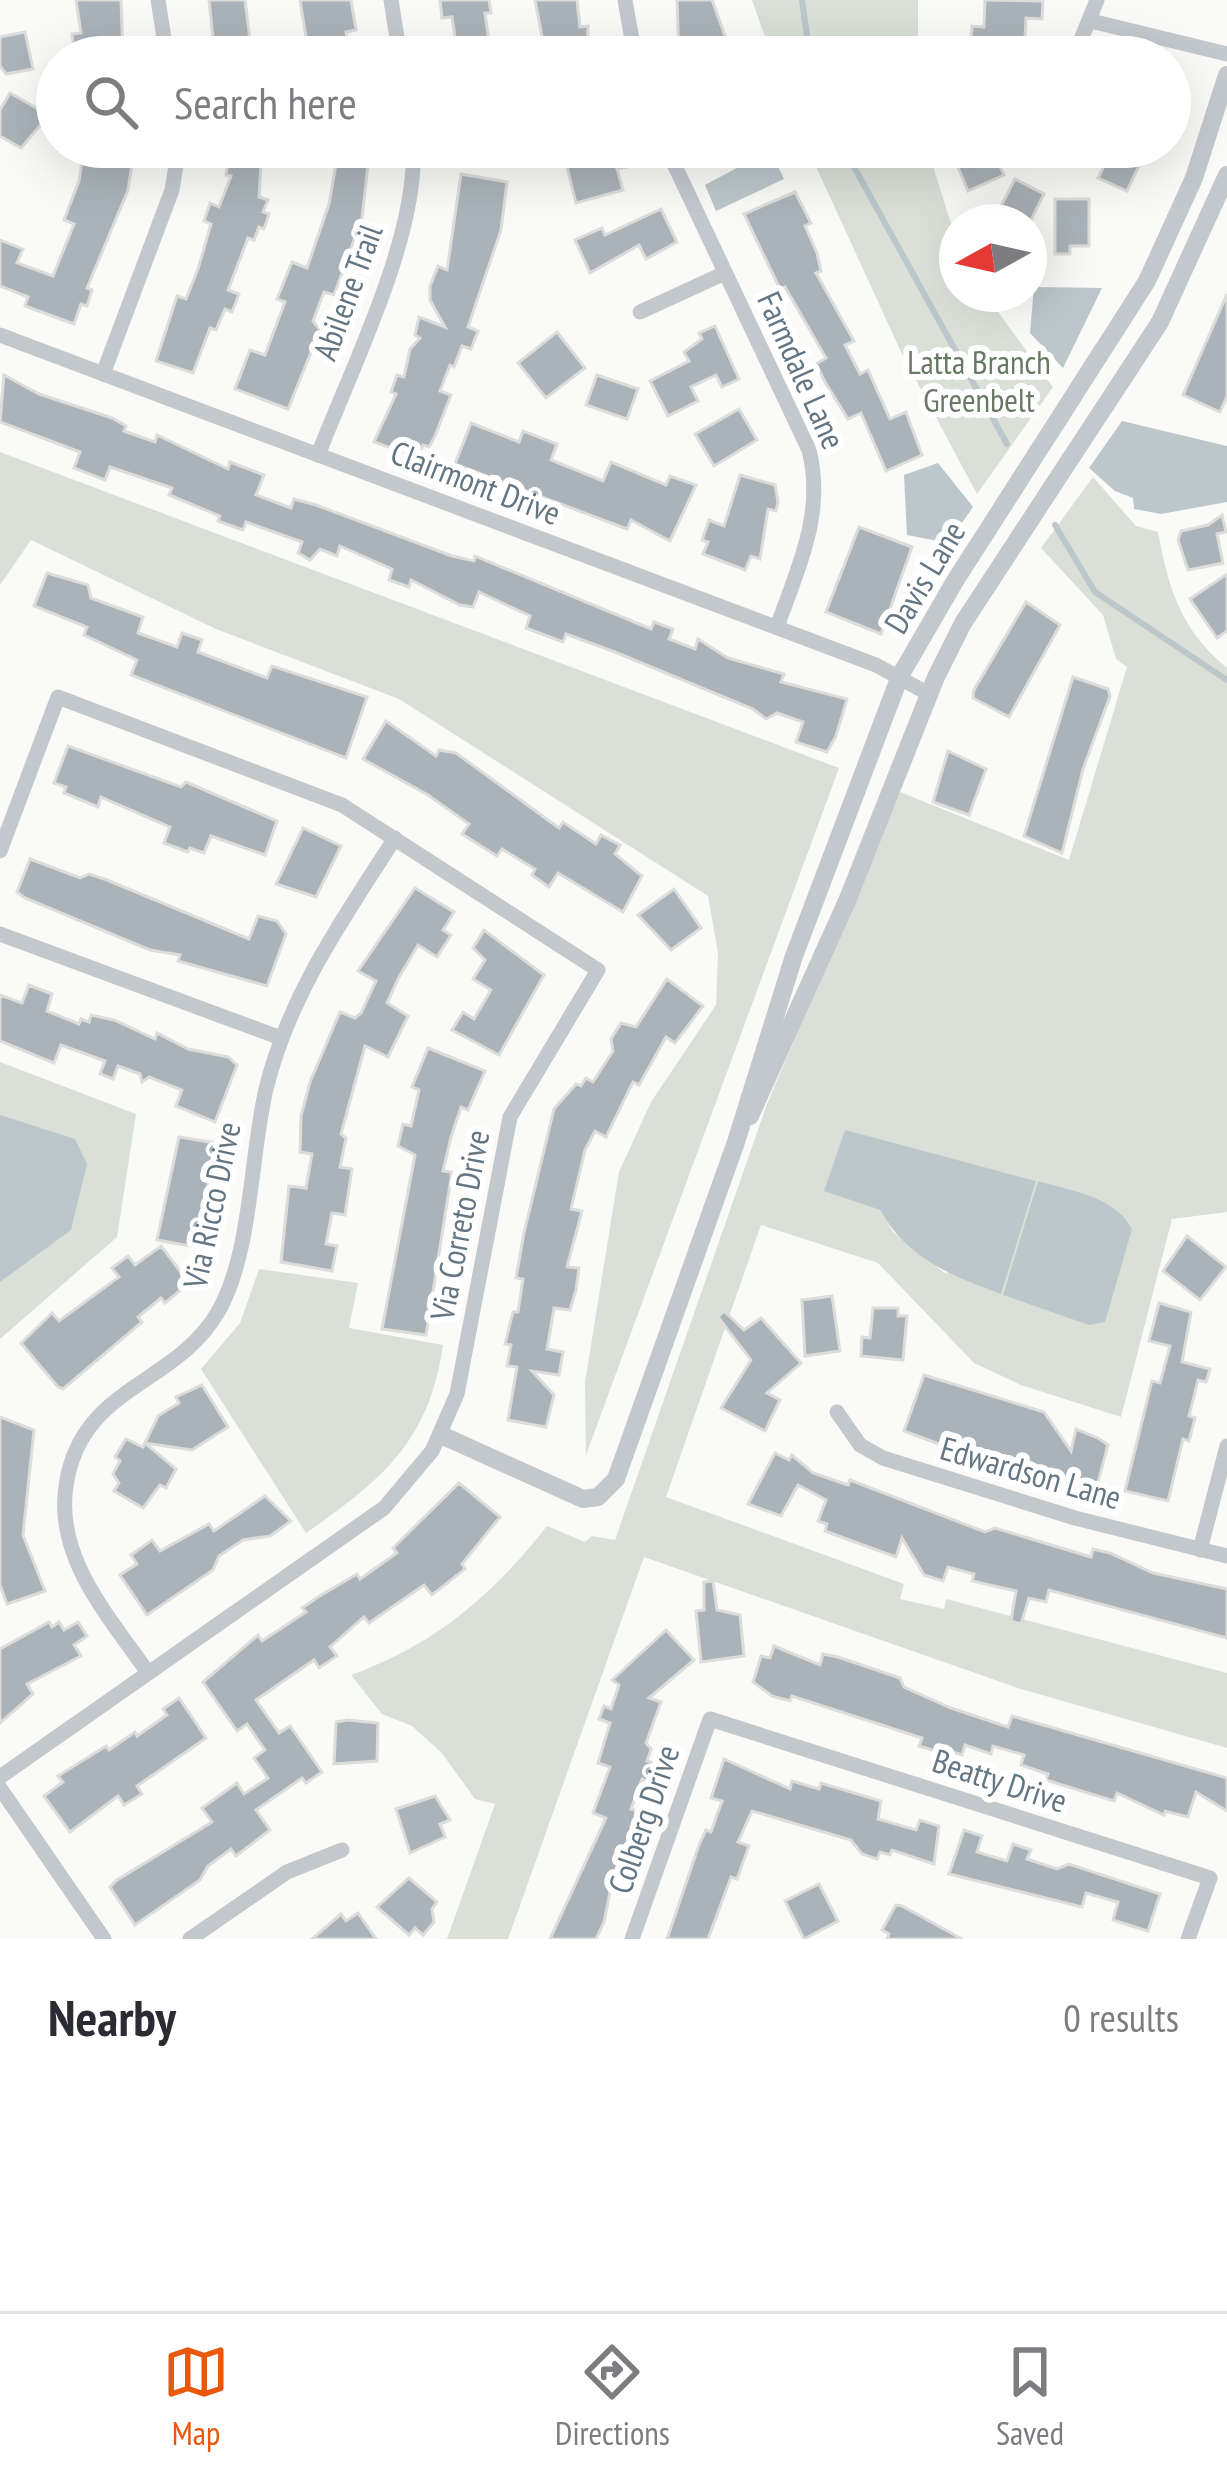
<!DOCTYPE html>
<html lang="en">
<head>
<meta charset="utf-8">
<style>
	body { margin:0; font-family:"PT Sans Narrow",sans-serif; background:#f7f7f7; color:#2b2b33 }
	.compass { position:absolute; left:939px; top:204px; width:108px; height:108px; border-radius:50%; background:#fff; box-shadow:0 12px 48px #0002; rotate:262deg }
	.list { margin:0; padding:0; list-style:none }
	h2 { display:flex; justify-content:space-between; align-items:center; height:156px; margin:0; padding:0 48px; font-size:51px }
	h2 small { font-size:39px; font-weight:400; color:#7c7c81 }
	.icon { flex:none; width:66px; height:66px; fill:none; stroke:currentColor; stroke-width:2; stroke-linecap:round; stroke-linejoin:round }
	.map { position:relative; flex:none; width:1227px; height:1939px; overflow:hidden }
	.search { position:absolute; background:#fff; box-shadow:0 12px 48px #0002; left:36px; right:36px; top:36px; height:132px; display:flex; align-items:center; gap:30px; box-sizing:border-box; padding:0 42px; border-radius:66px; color:#7c7c81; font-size:45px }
	.sheet { height:372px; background:#fff }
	nav { display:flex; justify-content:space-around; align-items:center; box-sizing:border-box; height:168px; border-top:3px solid #e1e1e2; background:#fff; font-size:33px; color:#7c7c81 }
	nav a { display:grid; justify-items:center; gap:6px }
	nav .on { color:#ea580c }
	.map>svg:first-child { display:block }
</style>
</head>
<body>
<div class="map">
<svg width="1227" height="1939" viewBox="0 0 1227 1939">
	<rect width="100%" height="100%" fill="#fafaf8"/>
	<g fill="#dadfd7" fill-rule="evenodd">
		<path d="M752 0H918V57H772Z"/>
		<path d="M807 147H927L957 243V294H985L1053 387 977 494 902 354Z"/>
		<path d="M0 452 839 768 586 1455 585 1382 619 1172 651 1102 716 1005 718 953 708 896 399 699 216 629 31 540 0 585Z"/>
		<path d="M1093 477 1136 526 1158 532C1168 588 1181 630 1227 668V1212L1172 1219 1121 1417 1021 1385 974 1363 878 1263 761 1225 666 1497 904 1584 900 1599 944 1609 946 1599 1227 1673V1748L1021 1689 644 1557 508 1939H447L495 1804 475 1799 441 1752 412 1726 382 1714 351 1675C435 1645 493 1595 547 1526L585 1542 592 1536 615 1540 767 1104 900 792 1069 860 1127 667 1116 659 1103 615 1041 548ZM845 1131 1035 1181 946 1274 893 1232 880 1210 825 1191Z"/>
		<path d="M0 1062 136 1114 117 1237 0 1339Z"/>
		<path d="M259 1269 358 1283 349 1328 443 1345C429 1442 382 1480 306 1533L201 1369 240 1323Z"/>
	</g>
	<g fill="#bbc7cb">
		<path d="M770 150 784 179 716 211 705 185Z"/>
		<path d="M1034 287 1102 288 1063 368 1030 333Z"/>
		<path d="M1122 421 1227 446V502L1161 514 1134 509 1133 498 1115 491 1089 468Z"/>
		<path d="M938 463 973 507 948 543 907 535 904 475Z"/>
		<path d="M0 1115 75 1139 87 1164 71 1230 0 1282Z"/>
		<path d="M845 1130 1036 1181 1001 1294C950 1275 908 1259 880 1210L824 1191Z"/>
		<path d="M1038 1181C1071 1191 1115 1196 1132 1229L1105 1322 1089 1325 1003 1295Z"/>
	</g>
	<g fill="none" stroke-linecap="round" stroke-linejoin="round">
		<g stroke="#bbc7cb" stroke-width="6">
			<path d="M802 0 810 57"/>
			<path d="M843 147 1007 444"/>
			<path d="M1055 525 1095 592 1227 680"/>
		</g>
	</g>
	<g fill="#aab3b9" stroke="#dcdcda" stroke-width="3">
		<path d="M76 0H121L123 57H75L72 34 81 33Z"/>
		<path d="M209 0H245L250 40 257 39 260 57H215Z"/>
		<path d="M300 0H351L356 30 346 32 349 53 300 57 298 44 307 43Z"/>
		<path d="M440 0H489L491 13H485L491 57H458L452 17 442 18Z"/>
		<path d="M535 0H577L580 27 588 26 587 57H546Z"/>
		<path d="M677 0H712L732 55 679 57Z"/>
		<path d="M985 0 1043 1 1042 19 1026 18 1024 57H970L972 26 984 27Z"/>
		<path d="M25 32 33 69 6 74 0 66V37Z"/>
		<path d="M10 93 49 115 21 148 0 136V110Z"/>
		<path d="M84 147H128L127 157 133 158 128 190 87 288 92 290 87 306 81 304 74 324 25 306 28 297 0 286V240L23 249 17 263 53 276 74 224 64 220 79 181Z"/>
		<path d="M230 147H262L259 197 268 200 263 212 269 214 264 229 259 227 254 240 248 238 228 290 239 294 232 312 225 309 216 330 210 328 193 373 156 361 177 296 186 299 198 269 211 224 204 221 210 203 219 207 231 176 226 175Z"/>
		<path d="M339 147H370L362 218 334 295 324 292 313 321 320 330 288 409 235 389 250 350 265 355 285 302 277 299 292 262 307 268 329 204Z"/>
		<path d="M562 147H622L627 167 617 169 623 190 576 203Z"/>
		<path d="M979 147 995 156 1004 175 968 191 954 158Z"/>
		<path d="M1113 147H1148L1127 191 1098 178Z"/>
		<path d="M461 174 507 182 501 230 468 327 478 331 471 349 462 346 454 367 450 365 440 391 451 395 435 436 429 447 423 445 418 458 374 442 396 394 391 392 397 375 404 377 410 349 420 338 415 335 419 317 445 327 430 300V286L438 266 447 270Z"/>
		<path d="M1015 179 1044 194 1030 222H993Z"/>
		<path d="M795 192 811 223 805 226 817 253 821 271 816 273 854 341 845 345 860 374 868 370 890 419 906 412 922 455 886 471 861 413 848 419 825 382 816 364 826 358 785 287 780 289 744 214Z"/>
		<path d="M1055 199H1089V246H1070V254H1055Z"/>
		<path d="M661 209 677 242 646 259 639 245 590 273 575 240 602 228 605 235Z"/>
		<path d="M1227 294V396L1220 412 1183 395Z"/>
		<path d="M715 326 739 379 722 387 716 375 691 387 698 401 668 416 650 381 689 361 684 352 702 339 699 333Z"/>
		<path d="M557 332 585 368 546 398 518 363Z"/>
		<path d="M4 375 39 394 112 418 126 426 124 431 155 442 157 435 228 469 230 462 264 475 256 495 291 508 294 499 316 505 452 556 474 561 475 556 651 629 654 622 673 629 669 639 695 649 698 639 728 658 784 674 781 682 847 699 836 736 827 752 796 742 803 722 777 713 766 719 753 709 615 652 566 634 563 642 526 628 530 616 479 592 473 607 460 605 411 580 409 587 389 580 392 569 340 546 337 556 320 549 310 560 298 553 302 542 246 522 243 530 218 521 220 516 169 495 172 488 110 467 105 480 74 468 80 452 0 422Z"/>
		<path d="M597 375 638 389 627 419 586 405Z"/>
		<path d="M739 409 757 440 714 466 695 434Z"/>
		<path d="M471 423 519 442 523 431 557 444 551 460 603 481 611 462 666 485 670 476 696 485 670 541 631 520 627 529 455 464Z"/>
		<path d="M740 475 775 485 778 502 776 511 768 509 760 559 751 556 745 570 703 554 708 542 702 540 709 520 724 526Z"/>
		<path d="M1222 515 1226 532 1217 534 1223 563 1188 570 1178 540 1181 531 1208 525Z"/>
		<path d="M859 527 912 547 881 634 826 612Z"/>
		<path d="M47 573 88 585 91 598 143 617 138 633 177 647 182 633 202 640 198 652 267 678 272 666 367 697 346 758 131 675 137 660 84 635 87 627 34 606Z"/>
		<path d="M1227 574V631L1217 638 1190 599Z"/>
		<path d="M1026 602 1060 625 1009 717 973 698 974 690Z"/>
		<path d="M1073 677 1108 689 1110 696 1083 769 1062 853 1024 836Z"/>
		<path d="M386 721 436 756 439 750 456 753 559 828 563 822 596 844 601 835 620 845 615 854 642 876 623 912 558 873 549 887 532 875 535 869 502 849 497 856 462 834 469 824 428 795 363 759Z"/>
		<path d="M68 746 181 787 186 782 277 821 265 855 211 836 204 853 190 848 188 852 164 843 170 827 101 797 98 807 64 793 66 787 54 783Z"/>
		<path d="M948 751 986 769 969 815 933 802Z"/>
		<path d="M303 828 341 846 316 897 276 884Z"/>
		<path d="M30 859 80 878 89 874 107 880 249 939 258 916 277 921 286 934 267 986 178 961 180 955 150 950 25 898 17 892Z"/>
		<path d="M415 888 454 912 443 930 451 935 437 957 418 945 398 979 387 1003 408 1016 388 1057 365 1046 341 1134 346 1138 340 1167 352 1169 345 1215 332 1213 326 1244 337 1246 332 1271 281 1262 289 1186 306 1188 312 1154 300 1152 301 1116 310 1082 340 1012 355 1018 361 1013 376 981 358 971Z"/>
		<path d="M674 889 701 928 671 950 638 915Z"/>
		<path d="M484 930 544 975 499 1055 452 1030 463 1012 474 1019 491 990 473 979 485 960 473 948Z"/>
		<path d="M667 979 703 1006 675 1043 666 1037 639 1085 633 1082 606 1137 595 1131 585 1150 571 1209 582 1211 567 1267 579 1268 576 1290 570 1310 554 1308 547 1349 563 1352 559 1375 532 1371 554 1395 546 1427 508 1420 517 1367 507 1366 511 1345 505 1344 513 1312H518L523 1279 516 1278 524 1233 554 1109 576 1084 581 1086 586 1078 593 1082 613 1051 611 1039 621 1023 636 1027Z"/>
		<path d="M29 985 52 994 47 1011 79 1024 81 1019 89 1022 91 1015 114 1020 155 1039 157 1033 188 1049 228 1057 237 1065 215 1122 176 1106 182 1090 149 1077 142 1082 140 1074 118 1066 113 1079 100 1074 105 1061 61 1045 54 1063 0 1041V995L22 1003Z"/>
		<path d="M428 1048 485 1071 468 1110 461 1107 451 1137 443 1171 451 1172V1178L426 1335 382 1329 415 1155 398 1146 403 1124 411 1126 419 1090 412 1087Z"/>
		<path d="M179 1137 216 1143 196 1247 157 1240Z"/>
		<path d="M1187 1236 1226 1267 1200 1300 1163 1271Z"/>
		<path d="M161 1246 189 1283 165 1303 161 1298 138 1317 142 1322 63 1389 58 1387 21 1343 52 1313 59 1321 119 1277 112 1268 128 1256 135 1265Z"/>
		<path d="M832 1296 840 1351 805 1356 802 1300Z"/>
		<path d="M1159 1303 1191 1312 1182 1362 1210 1369 1206 1382 1198 1380 1189 1416 1195 1418 1189 1441 1183 1439 1168 1501 1125 1491 1152 1381 1160 1383 1170 1346 1149 1341Z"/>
		<path d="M873 1308H898V1316H907L903 1360 861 1356 862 1337 870 1338Z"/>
		<path d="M724 1311 744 1330 761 1318 801 1363 767 1393 780 1400 765 1431 721 1408 751 1360 718 1317Z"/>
		<path d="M924 1375 1044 1412 1071 1451 1076 1429 1098 1438 1108 1445 1097 1486 966 1454 904 1431Z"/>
		<path d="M202 1385 228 1427 192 1450 145 1443 158 1416 179 1403 176 1397Z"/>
		<path d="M0 1417 34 1430 23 1535 45 1591 7 1604 0 1585Z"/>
		<path d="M126 1439 143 1447 145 1443 176 1469 166 1488 160 1485 143 1508 114 1491 119 1483 113 1474 120 1461 115 1457Z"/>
		<path d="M775 1453 789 1460 792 1455 813 1473 848 1485 850 1480 985 1532 995 1528 1091 1557 1093 1549 1110 1553 1153 1573 1227 1589V1638L1049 1590 1046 1602 1029 1598 1021 1624 1011 1621 1016 1591 972 1581 974 1574 948 1567 943 1581 924 1575 902 1538 896 1557 825 1531 827 1524 818 1521 826 1500 798 1485 781 1516 748 1504Z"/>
		<path d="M459 1483 500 1517 462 1564 465 1569 432 1595 424 1585 369 1623 364 1617 330 1647 337 1656 319 1668 314 1660 256 1700 279 1733 290 1726 322 1772 306 1783 302 1778 256 1810 270 1830 236 1856 231 1849 208 1866 200 1880 135 1925 110 1887 117 1880 212 1822 202 1808 237 1783 244 1794 268 1778 254 1758 265 1750 247 1724 237 1731 203 1682 258 1635 262 1641 306 1612 302 1608 318 1597 357 1574 360 1579 397 1553 393 1548Z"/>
		<path d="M265 1496 291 1521 270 1536 243 1540 219 1556 213 1570 147 1615 120 1575 137 1564 131 1555 152 1540 160 1551 209 1524 214 1531Z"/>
		<path d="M713 1581 717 1610 740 1615 744 1656 701 1662 696 1611 704 1610V1582Z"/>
		<path d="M49 1622 52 1627 59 1622 64 1630 78 1622 87 1636 74 1645 81 1656 27 1684 33 1694 0 1723V1649Z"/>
		<path d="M666 1630 694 1660 649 1698 661 1702 646 1743 651 1749 647 1761 659 1765 652 1783 642 1779 631 1809 641 1812 611 1887 604 1922 596 1939H550L606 1818 593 1813 610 1767 598 1763 610 1723 599 1719 604 1706 611 1709 619 1685 612 1680Z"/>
		<path d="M774 1646 820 1665 823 1654 838 1657 900 1678 904 1687 951 1708 1008 1727 1012 1716 1227 1778V1811L1196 1792 1188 1817 1165 1811 1164 1815 1117 1793 1114 1801 1046 1780 1048 1774 1021 1765 1024 1755 993 1746 991 1754 965 1745 962 1755 940 1748 939 1752 919 1746 922 1738 792 1696 790 1701 772 1696 753 1682 761 1656 770 1658Z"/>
		<path d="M179 1698 206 1738 137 1786 142 1794 124 1805 118 1796 70 1832 44 1796 63 1782 58 1776 106 1746 109 1750 135 1732 137 1736 167 1715 163 1709Z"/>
		<path d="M348 1720 378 1723 377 1761 334 1764 336 1722Z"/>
		<path d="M724 1759 790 1789 792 1781 819 1789 821 1783 881 1801 878 1819 916 1830 920 1820 939 1826 934 1864 892 1850 890 1855 880 1852 877 1859 862 1854 851 1840 752 1811 738 1842 749 1846 737 1879 731 1877 708 1939H667L699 1845 706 1830 711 1832 722 1801 711 1798Z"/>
		<path d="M435 1796 450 1820 440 1824 445 1837 410 1853 396 1809Z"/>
		<path d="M964 1830 982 1836 977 1852 1007 1861 1013 1844 1031 1850 1027 1859 1057 1869 1069 1864 1160 1894 1148 1931 1113 1920 1118 1902 1086 1893 1082 1907 949 1874Z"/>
		<path d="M409 1878 437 1902 432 1909 434 1922 423 1935 415 1928 409 1935 377 1907Z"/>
		<path d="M819 1884 838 1921 804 1939 785 1901Z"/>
		<path d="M896 1905 902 1906 962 1939H887L889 1934 882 1930Z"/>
		<path d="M358 1913 376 1939H312L341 1914 346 1921Z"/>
	</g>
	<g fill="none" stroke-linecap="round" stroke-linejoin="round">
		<g stroke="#c3c8cc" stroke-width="15">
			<path d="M158 0 167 57"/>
			<path d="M391 0 400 57"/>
			<path d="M625 0 635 57"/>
			<path d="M1091 21 1227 54"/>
			<path d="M1074 57 1097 0"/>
			<path d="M666 147 809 450C825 513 798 568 777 627"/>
			<path d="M640 312 725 273"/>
			<path d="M0 335 876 665 927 693"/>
			<path d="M103 374 172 190 179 147"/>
			<path d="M318 455C351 369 418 237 413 147"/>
			<path d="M0 851 58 697 342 805 598 970 510 1117 457 1394 432 1451 384 1508 0 1777"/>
			<path d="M0 934 281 1038"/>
			<path d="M837 1412 860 1445 883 1458 1075 1518 1227 1556"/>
			<path d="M1200 1550 1227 1446"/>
			<path d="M148 1673C110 1617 55 1559 66 1486 80 1386 175 1386 218 1312 252 1253 250 1157 266 1089 289 995 343 919 395 838"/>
			<path d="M0 1788 104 1939"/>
			<path d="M190 1939 287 1872 342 1850"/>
			<path d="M632 1939 710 1719 1210 1878 1188 1939"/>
		</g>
		<g stroke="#c3c8cc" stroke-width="18">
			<path d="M750 1116 847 901 936 677 963 623 1160 322 1227 175"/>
			<path d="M441 1435 583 1499 598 1497 616 1479 736 1142 794 956 900 676 955 581 1147 281 1194 178 1227 75"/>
		</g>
	</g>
	<g text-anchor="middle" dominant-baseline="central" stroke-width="12" stroke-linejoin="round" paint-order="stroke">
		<g font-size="33" fill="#657683" stroke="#fff">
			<text transform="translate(347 292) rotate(-70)">Abilene Trail</text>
			<text transform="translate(802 370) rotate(66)">Farmdale Lane</text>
			<text transform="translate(476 482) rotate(21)">Clairmont Drive</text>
			<text transform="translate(924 577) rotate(-59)">Davis Lane</text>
			<text transform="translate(211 1205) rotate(-78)">Via Ricco Drive</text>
			<text transform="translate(459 1225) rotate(-79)">Via Correto Drive</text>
			<text transform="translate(1031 1472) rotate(16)">Edwardson Lane</text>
			<text transform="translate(1000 1780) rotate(18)">Beatty Drive</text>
			<text transform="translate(643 1819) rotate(-71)">Colberg Drive</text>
		</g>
		<g font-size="33" fill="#687a64" stroke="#fff">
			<text x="979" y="361">Latta Branch<tspan x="979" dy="38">Greenbelt</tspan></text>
		</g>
	</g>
</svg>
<svg class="compass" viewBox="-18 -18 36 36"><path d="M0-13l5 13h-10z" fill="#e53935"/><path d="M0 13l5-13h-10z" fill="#7c7c81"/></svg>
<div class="search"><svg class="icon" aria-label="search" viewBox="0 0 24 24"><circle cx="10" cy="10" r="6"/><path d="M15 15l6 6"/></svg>Search here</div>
</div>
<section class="sheet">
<h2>Nearby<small>0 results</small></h2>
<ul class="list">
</ul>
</section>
<nav>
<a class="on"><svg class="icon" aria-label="map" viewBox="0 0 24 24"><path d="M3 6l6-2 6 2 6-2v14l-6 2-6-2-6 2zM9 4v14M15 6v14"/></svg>Map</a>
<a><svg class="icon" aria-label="directions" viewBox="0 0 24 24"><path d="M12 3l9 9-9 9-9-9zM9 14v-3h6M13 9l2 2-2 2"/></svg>Directions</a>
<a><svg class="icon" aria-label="saved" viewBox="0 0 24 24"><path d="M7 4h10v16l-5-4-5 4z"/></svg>Saved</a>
</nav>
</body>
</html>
